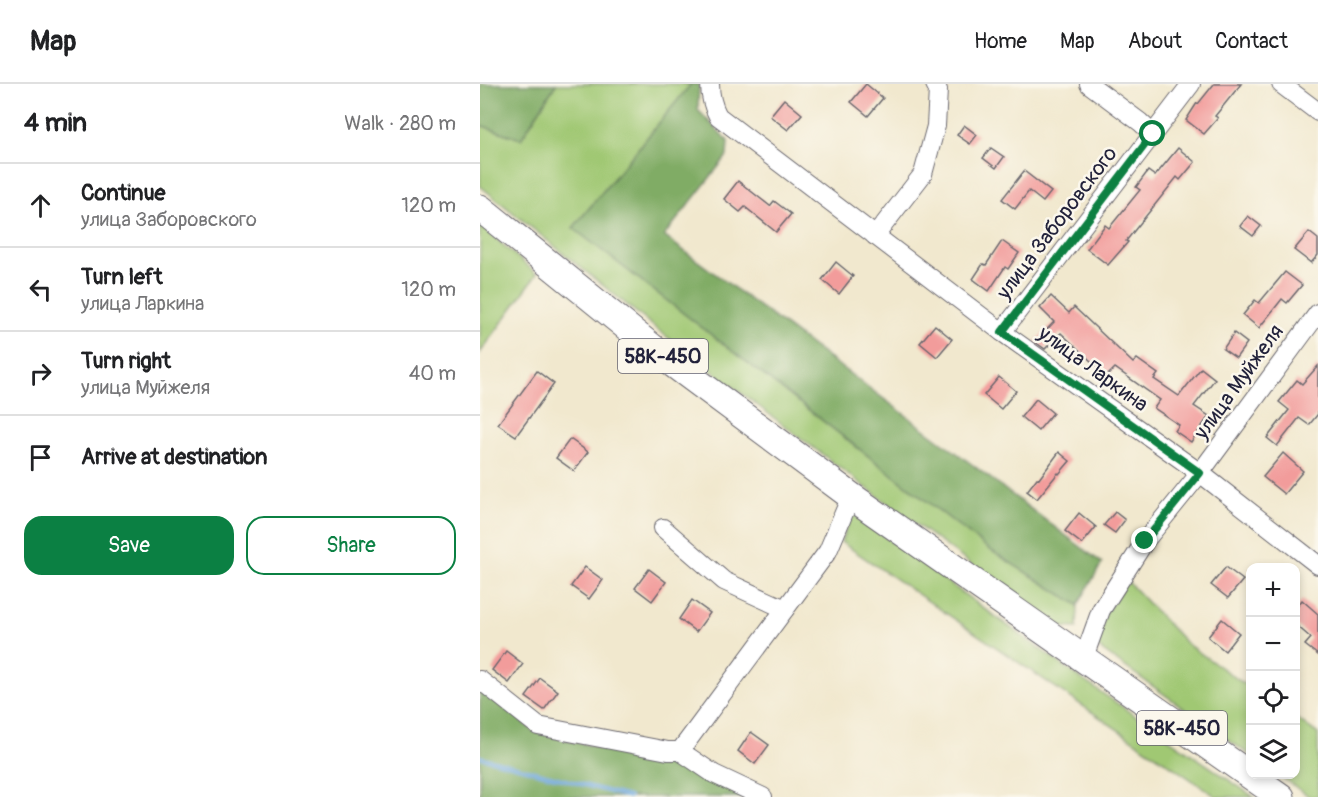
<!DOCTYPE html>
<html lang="en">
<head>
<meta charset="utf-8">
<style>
	body { margin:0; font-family:Pangolin,sans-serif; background:#f2f2f2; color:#202124 }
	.controls { position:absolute; right:18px; bottom:18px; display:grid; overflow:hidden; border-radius:12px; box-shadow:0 3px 9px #0003 }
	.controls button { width:54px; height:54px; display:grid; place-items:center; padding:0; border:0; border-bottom:2px solid #e0e0e0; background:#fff; color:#202124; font:30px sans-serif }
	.stop { position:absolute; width:18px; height:18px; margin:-14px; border:4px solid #0b8043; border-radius:50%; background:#fff }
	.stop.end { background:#0b8043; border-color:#fff; box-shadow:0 2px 6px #0008 }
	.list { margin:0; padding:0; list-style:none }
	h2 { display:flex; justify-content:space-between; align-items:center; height:78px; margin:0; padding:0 24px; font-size:26px }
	h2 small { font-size:20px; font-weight:400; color:#757577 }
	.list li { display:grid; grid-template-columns:39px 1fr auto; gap:18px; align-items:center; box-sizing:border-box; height:84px; padding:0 24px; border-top:2px solid #e0e0e0 }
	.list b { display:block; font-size:22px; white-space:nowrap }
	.list p { margin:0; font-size:20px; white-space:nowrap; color:#757577 }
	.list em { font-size:20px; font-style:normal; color:#757577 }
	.actions { display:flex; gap:12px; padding:18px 24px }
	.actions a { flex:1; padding:14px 0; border:2px solid #0b8043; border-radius:18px; text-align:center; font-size:21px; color:#0b8043 }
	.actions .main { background:#0b8043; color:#fff }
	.icon { flex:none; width:33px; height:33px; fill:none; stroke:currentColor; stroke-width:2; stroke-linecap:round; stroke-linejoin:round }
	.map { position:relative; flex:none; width:838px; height:713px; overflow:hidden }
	header { display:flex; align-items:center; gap:36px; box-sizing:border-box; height:84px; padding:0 30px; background:#fff; border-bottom:2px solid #e0e0e0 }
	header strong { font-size:28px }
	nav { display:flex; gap:33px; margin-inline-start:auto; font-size:21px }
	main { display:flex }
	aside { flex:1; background:#fff }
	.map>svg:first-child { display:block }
</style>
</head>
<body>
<header>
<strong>Map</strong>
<nav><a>Home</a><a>Map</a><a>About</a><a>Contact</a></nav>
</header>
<main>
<aside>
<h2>4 min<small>Walk · 280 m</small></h2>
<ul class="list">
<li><svg class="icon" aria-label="ahead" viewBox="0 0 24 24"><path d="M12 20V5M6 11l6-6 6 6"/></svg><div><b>Continue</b><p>улица Заборовского</p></div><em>120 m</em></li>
<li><svg class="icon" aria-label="left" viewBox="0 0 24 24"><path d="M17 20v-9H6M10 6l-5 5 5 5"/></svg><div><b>Turn left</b><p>улица Ларкина</p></div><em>120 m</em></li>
<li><svg class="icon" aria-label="right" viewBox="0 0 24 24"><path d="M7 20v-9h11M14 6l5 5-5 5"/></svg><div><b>Turn right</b><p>улица Муйжеля</p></div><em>40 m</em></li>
<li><svg class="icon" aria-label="arrive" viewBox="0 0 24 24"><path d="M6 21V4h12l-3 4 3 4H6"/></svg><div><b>Arrive at destination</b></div></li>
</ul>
<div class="actions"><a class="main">Save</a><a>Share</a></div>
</aside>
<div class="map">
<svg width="838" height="713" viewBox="0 0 838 713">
	<rect width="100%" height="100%" fill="#fbf7ec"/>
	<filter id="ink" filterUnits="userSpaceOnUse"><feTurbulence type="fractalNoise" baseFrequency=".0167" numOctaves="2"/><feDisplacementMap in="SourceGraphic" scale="12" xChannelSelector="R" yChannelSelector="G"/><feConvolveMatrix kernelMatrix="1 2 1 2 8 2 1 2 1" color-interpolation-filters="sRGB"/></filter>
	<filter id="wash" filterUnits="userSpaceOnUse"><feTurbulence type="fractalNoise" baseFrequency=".008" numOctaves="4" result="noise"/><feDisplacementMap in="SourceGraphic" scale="24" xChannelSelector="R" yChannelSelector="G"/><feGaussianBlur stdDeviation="1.35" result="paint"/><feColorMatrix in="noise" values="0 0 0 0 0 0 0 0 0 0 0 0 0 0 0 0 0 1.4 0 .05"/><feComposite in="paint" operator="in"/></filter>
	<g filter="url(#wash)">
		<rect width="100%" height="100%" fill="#f1e8ce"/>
		<g fill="#a0c873" stroke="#617557" stroke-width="1.5">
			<path d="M76 0H211L93 144 510 466 598 521 597 544 582 543 515 498 388 405 178 246 0 102V41L41 55Z"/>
			<path d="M0 141 57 190 0 269Z"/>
			<path d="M372 429 603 596 774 713H737L361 458Z"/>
			<path d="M647 497 707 560 770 604V671L616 562 625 530Z"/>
			<path d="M816 634 838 650V713H830L798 691 816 690Z"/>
		</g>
		<g fill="#80ac65" stroke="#516750" stroke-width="1.5">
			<path d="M0 0H76L41 55 0 41Z"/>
			<path d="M211 0H219L218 26 248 57 247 72 184 152 485 375 622 479 598 521 510 466 93 144Z"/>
			<path d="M0 601 55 648 204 684 267 713H0Z"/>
		</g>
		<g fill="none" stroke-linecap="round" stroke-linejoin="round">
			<path stroke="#6ca6dc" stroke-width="4" d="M0 673 149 713"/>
		</g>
		<g id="blocks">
			<g fill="#f29c9b">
				<path d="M386 0 403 14 388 32 371 18Z"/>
				<path d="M734 0H761L735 32 738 34 724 50 706 36 717 19 718 20Z"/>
				<path d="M304 15 322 30 308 46 290 32Z"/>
				<path d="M484 41 497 51 490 60 477 51Z"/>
				<path d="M511 64 524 73 516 84 503 74Z"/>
				<path d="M698 64 715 78 700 96 697 93 646 157 648 158 628 181 607 165 625 141 629 144 660 106 656 103 668 87 675 92Z"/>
				<path d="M544 87 571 108 563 118 549 107 535 125 522 115Z"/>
				<path d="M258 97 290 122 294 117 311 130 296 148 265 123 260 128 244 115Z"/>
				<path d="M768 132 781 142 773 152 760 142Z"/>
				<path d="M829 148 838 155V171L831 179 814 166Z"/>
				<path d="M522 157 539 169 528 185 525 183 509 207 493 195 503 180 506 181Z"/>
				<path d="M356 178 373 192 359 210 342 196Z"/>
				<path d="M805 188 822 201 807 219 802 215 779 244 763 231 775 216 779 219Z"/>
				<path d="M571 212 589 229 594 223 653 279 657 275 678 290 674 295 699 312 721 284 735 295 714 322 729 332 711 358 695 347 699 341 674 324 680 316 635 284 627 292 581 249 565 265 555 258 574 238 560 224Z"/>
				<path d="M455 241 472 255 457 273 440 259Z"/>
				<path d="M754 249 767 259 756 274 743 265Z"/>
				<path d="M838 282V330L829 341 819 334 797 362 787 354 809 326 799 318 817 296 822 300Z"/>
				<path d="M57 287 74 300 36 352 18 340Z"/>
				<path d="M519 293 536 307 521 325 504 311Z"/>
				<path d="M556 315 573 329 558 347 541 333Z"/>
				<path d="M90 355 108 368 94 387 76 374Z"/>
				<path d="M579 368 590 377 579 390 578 389 557 415 547 407 557 394 559 395Z"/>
				<path d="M803 369 823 387 804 410 783 393Z"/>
				<path d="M635 428 645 436 635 449 624 441Z"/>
				<path d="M599 429 616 443 602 460 585 447Z"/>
				<path d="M105 483 123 496 109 515 91 502Z"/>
				<path d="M746 483 763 496 748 514 731 501Z"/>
				<path d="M169 485 186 498 172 517 155 504Z"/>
				<path d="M212 516 230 529 216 548 199 535Z"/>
				<path d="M822 516 838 530V571L825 561 831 554 816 541V524Z"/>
				<path d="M742 535 759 549 745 567 728 553Z"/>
				<path d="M26 567 43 580 29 599 12 586Z"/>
				<path d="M60 594 78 607 64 626 46 613Z"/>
				<path d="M271 648 289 661 275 680 258 667Z"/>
			</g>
		</g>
	</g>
	<g filter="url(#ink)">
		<use href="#blocks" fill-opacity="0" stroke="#6a676e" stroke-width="1.5"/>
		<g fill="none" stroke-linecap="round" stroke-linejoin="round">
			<g stroke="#6a676e" stroke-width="20">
				<g id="minor">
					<path d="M230 0C230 12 232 21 238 32L522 248 720 389 838 481"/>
					<path d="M609 0 660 38 673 50"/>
					<path d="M801 0 838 28"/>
					<path d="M395 152 443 90 456 42 458 6 455 0"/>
					<path d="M522 248 711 0"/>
					<path d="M183 444 244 497 305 525"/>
					<path d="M603 576 621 526 665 457 720 389 838 229"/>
					<path d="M0 596 58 642 188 667H200"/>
					<path d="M200 667 348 467 371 412"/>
					<path d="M200 667 234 690 283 713"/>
				</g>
			</g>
			<g stroke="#6a676e" stroke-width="29">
				<path id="highway" d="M0 124 184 273 371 412 801 713"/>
			</g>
			<use href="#minor" stroke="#fff" stroke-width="18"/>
			<use href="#highway" stroke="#fff" stroke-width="27"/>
		</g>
	</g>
	<g fill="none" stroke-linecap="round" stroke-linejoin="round" filter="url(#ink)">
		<path stroke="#0b8043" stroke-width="8" d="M665 457 720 389 522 248 673 50"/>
	</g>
	<g text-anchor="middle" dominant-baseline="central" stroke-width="5" stroke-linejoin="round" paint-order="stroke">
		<g fill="#fbf7ec" stroke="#636270" stroke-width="1.5">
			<rect x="138" y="255" width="90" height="34" rx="4.5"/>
			<rect x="657" y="627" width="90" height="34" rx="4.5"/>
		</g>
		<g font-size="20" font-weight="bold" fill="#22223b">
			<text x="183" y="272">58К-450</text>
			<text x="702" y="644">58К-450</text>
		</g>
		<g font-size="21" fill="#22223b" stroke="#fbf7ec">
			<text transform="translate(577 139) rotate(-53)">улица Заборовского</text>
			<text transform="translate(613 285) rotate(36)">улица Ларкина</text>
			<text transform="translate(759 298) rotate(-54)">улица Муйжеля</text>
		</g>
	</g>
</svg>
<div class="controls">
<button>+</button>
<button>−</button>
<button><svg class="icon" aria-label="locate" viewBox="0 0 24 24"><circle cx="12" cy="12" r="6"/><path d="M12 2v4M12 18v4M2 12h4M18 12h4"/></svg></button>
<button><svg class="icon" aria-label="layers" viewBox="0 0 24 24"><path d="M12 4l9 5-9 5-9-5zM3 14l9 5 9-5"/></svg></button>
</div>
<div class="stop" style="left:673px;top:50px"></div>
<div class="stop end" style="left:665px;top:457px"></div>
</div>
</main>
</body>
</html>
